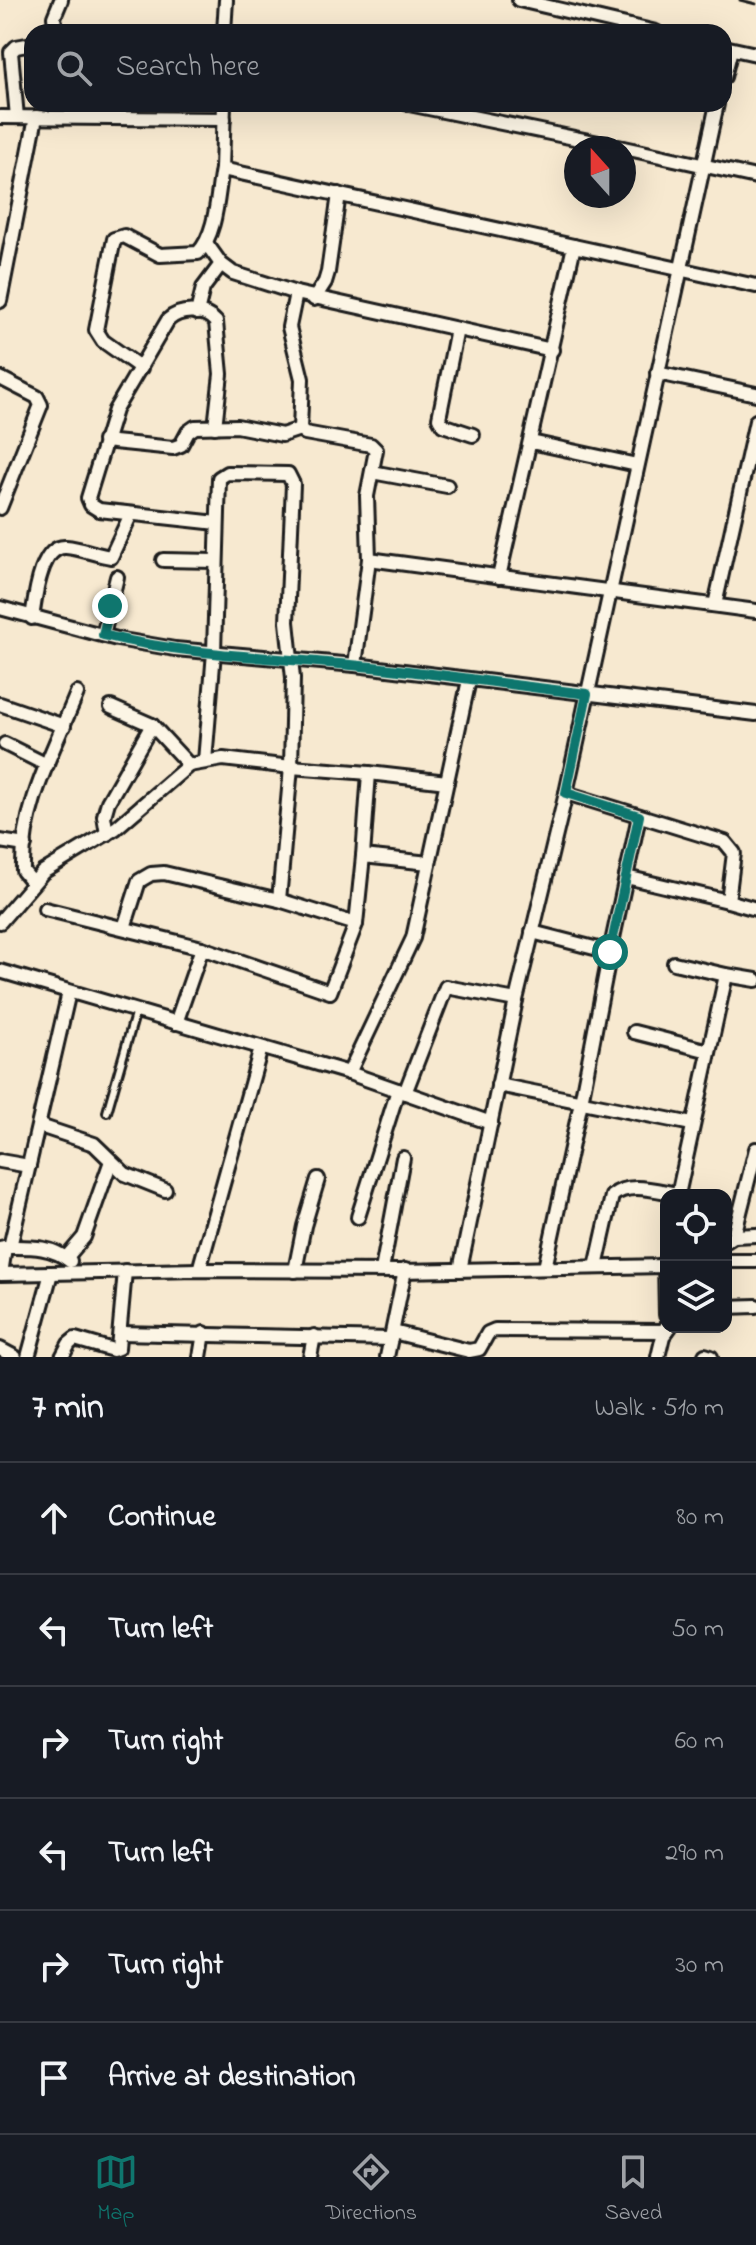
<!DOCTYPE html>
<html lang="en">
<head>
<meta charset="utf-8">
<style>
	body { margin:0; font-family:"Indie Flower",sans-serif; background:#242831; color:#f1f3f6 }
	.controls { position:absolute; right:24px; bottom:24px; display:grid; overflow:hidden; border-radius:16px; box-shadow:0 8px 32px #0002 }
	.controls button { width:72px; height:72px; display:grid; place-items:center; padding:0; border:0; border-bottom:2px solid #363941; background:#171b24; color:#f1f3f6; font:40px sans-serif }
	.compass { position:absolute; left:564px; top:136px; width:72px; height:72px; border-radius:50%; background:#171b24; box-shadow:0 8px 32px #0002; rotate:339deg }
	.stop { position:absolute; width:24px; height:24px; margin:-18px; border:6px solid #0f766e; border-radius:50%; background:#fff }
	.stop.end { background:#0f766e; border-color:#fff; box-shadow:0 2px 8px #0008 }
	.list { margin:0; padding:0; list-style:none }
	h2 { display:flex; justify-content:space-between; align-items:center; height:104px; margin:0; padding:0 32px; font-size:34px }
	h2 small { font-size:26px; font-weight:400; color:#9ea1a6 }
	.list li { display:grid; grid-template-columns:52px 1fr auto; gap:24px; align-items:center; box-sizing:border-box; height:112px; padding:0 32px; border-top:2px solid #363941 }
	.list b { display:block; font-size:30px; white-space:nowrap }
	.list em { font-size:26px; font-style:normal; color:#9ea1a6 }
	.icon { flex:none; width:44px; height:44px; fill:none; stroke:currentColor; stroke-width:2; stroke-linecap:round; stroke-linejoin:round }
	.map { position:relative; flex:none; width:756px; height:1357px; overflow:hidden }
	.search { position:absolute; background:#171b24; box-shadow:0 8px 32px #0002; left:24px; right:24px; top:24px; height:88px; display:flex; align-items:center; gap:20px; box-sizing:border-box; padding:0 28px; border-radius:24px; color:#9ea1a6; font-size:30px }
	.sheet { height:776px; background:#171b24 }
	nav { display:flex; justify-content:space-around; align-items:center; box-sizing:border-box; height:112px; border-top:2px solid #363941; background:#171b24; font-size:22px; color:#9ea1a6 }
	nav a { display:grid; justify-items:center; gap:4px }
	nav .on { color:#0f766e }
	.map>svg:first-child { display:block }
</style>
</head>
<body>
<div class="map">
<svg width="756" height="1357" viewBox="0 0 756 1357">
	<rect width="100%" height="100%" fill="#f7e9d0"/>
	<filter id="ink" filterUnits="userSpaceOnUse"><feTurbulence type="fractalNoise" baseFrequency=".0125" numOctaves="2"/><feDisplacementMap in="SourceGraphic" scale="16" xChannelSelector="R" yChannelSelector="G"/><feConvolveMatrix kernelMatrix="1 2 1 2 8 2 1 2 1" color-interpolation-filters="sRGB"/></filter>
	<g filter="url(#ink)">
		<g fill="none" stroke-linecap="round" stroke-linejoin="round">
			<g stroke="#1c1c1c" stroke-width="12">
				<path id="lane" d="M107 1112 136 1011"/>
			</g>
			<g stroke="#1c1c1c" stroke-width="18">
				<g id="street">
					<path d="M519 0 656 32"/>
					<path d="M56 32 54 17 61 0"/>
					<path d="M224 32 226 0"/>
					<path d="M724 47 756 54"/>
					<path d="M724 77 731 49"/>
					<path d="M224 104 222 169 756 286"/>
					<path d="M409 104 623 148"/>
					<path d="M0 117 224 119"/>
					<path d="M17 117 11 52 16 47 32 44"/>
					<path d="M624 148 756 177"/>
					<path d="M206 243 221 264 233 273 296 293 552 350"/>
					<path d="M296 293 289 327 302 379 300 429 305 433 371 445 376 450 367 496 369 559 355 665"/>
					<path d="M314 299 325 282 328 272 339 194"/>
					<path d="M0 301 36 117"/>
					<path d="M197 313 203 288 221 264"/>
					<path d="M457 329 439 418 443 425 473 435"/>
					<path d="M141 368 103 341 96 330 114 239 124 236 160 255 198 253C217 233 217 195 222 169"/>
					<path d="M657 373 756 394"/>
					<path d="M0 378 37 397 41 405 0 508"/>
					<path d="M215 427 221 374 216 322C205 309 181 308 168 320L115 410 88 498 91 505 99 510 217 523"/>
					<path d="M104 441 173 448 181 445 188 432 195 427 237 426 282 435 300 429"/>
					<path d="M531 442 637 465"/>
					<path d="M372 472 447 486"/>
					<path d="M369 559 756 611"/>
					<path d="M163 560 215 561"/>
					<path d="M499 577 574 246"/>
					<path d="M715 605 756 421"/>
					<path d="M0 608 117 639 175 649 355 665 756 714"/>
					<path d="M32 618C35 599 40 545 66 547 81 548 96 555 111 557L131 514"/>
					<path d="M103 635 117 577"/>
					<path d="M0 704 64 726"/>
					<path d="M111 707 152 725 189 765"/>
					<path d="M5 744 47 765"/>
					<path d="M566 793 725 842 734 853 728 901 626 877"/>
					<path d="M107 834 104 816 108 802 152 725"/>
					<path d="M0 841 25 845"/>
					<path d="M363 856 369 773 447 782"/>
					<path d="M32 882 23 871C21 807 54 750 77 693"/>
					<path d="M279 900 291 767 369 773"/>
					<path d="M728 901 756 909"/>
					<path d="M45 909 202 948"/>
					<path d="M0 922 43 872 116 828 189 765 223 759 291 767 293 678 287 622 293 484 288 474 227 473 219 478 214 652 205 761"/>
					<path d="M124 928 139 881 151 874 164 873 279 900 356 924"/>
					<path d="M532 932 610 952 581 1102 545 1268"/>
					<path d="M610 952 639 816"/>
					<path d="M674 963 726 975 678 1195"/>
					<path d="M0 971 349 1073 491 1123"/>
					<path d="M726 975 756 980"/>
					<path d="M176 1023 202 948 330 992 356 924 363 856 429 863"/>
					<path d="M634 1032 709 1051"/>
					<path d="M349 1073 413 938 469 680"/>
					<path d="M498 1085 692 1124"/>
					<path d="M405 1093 446 987 516 1000"/>
					<path d="M40 1126 94 1144 125 1174 165 1190"/>
					<path d="M0 1161 29 1166"/>
					<path d="M358 1217 398 1090"/>
					<path d="M734 1236 756 1149"/>
					<path d="M726 1241 734 1236 756 1235"/>
					<path d="M5 1247C29 1247 50 1245 70 1261"/>
					<path d="M10 1247 69 992"/>
					<path d="M0 1248 5 1247 1 1274 199 1270 400 1271 666 1266"/>
					<path d="M66 1258 84 1237 111 1161"/>
					<path d="M665 1261 666 1315"/>
					<path d="M726 1261H756"/>
					<path d="M596 1267 612 1196C628 1181 658 1191 678 1194"/>
					<path d="M199 1270 261 1048"/>
					<path d="M382 1270 403 1158"/>
					<path d="M460 1270 516 1000 566 793 717 104"/>
					<path d="M295 1271 304 1226 318 1179"/>
					<path d="M726 1307 756 1306"/>
					<path d="M393 1332 469 1351 479 1349 488 1333 495 1330 667 1331 666 1327"/>
					<path d="M120 1333 391 1339"/>
					<path d="M0 1349 15 1357"/>
					<path d="M705 1355 711 1357"/>
					<path d="M28 1357 51 1273"/>
					<path d="M62 1357 69 1344 75 1339 113 1350 118 1348 125 1271"/>
					<path d="M200 1357 204 1333"/>
					<path d="M310 1357 314 1336"/>
					<path d="M387 1357 405 1270"/>
					<path d="M658 1357 663 1336 670 1327"/>
				</g>
			</g>
			<use href="#lane" stroke="#fcf5e5" stroke-width="6"/>
			<use href="#street" stroke="#fcf5e5" stroke-width="12"/>
			<path stroke="#1c1c1c" stroke-width="3" d="M740 0 756 4"/>
		</g>
	</g>
	<g fill="none" stroke-linecap="round" stroke-linejoin="round" filter="url(#ink)">
		<path stroke="#0f766e" stroke-width="10" d="M110 606 103 635C184 655 269 657 351 665 430 672 508 685 587 694L566 793 639 816 610 952"/>
	</g>
</svg>
<div class="controls">
<button><svg class="icon" aria-label="locate" viewBox="0 0 24 24"><circle cx="12" cy="12" r="6"/><path d="M12 2v4M12 18v4M2 12h4M18 12h4"/></svg></button>
<button><svg class="icon" aria-label="layers" viewBox="0 0 24 24"><path d="M12 4l9 5-9 5-9-5zM3 14l9 5 9-5"/></svg></button>
</div>
<svg class="compass" viewBox="-18 -18 36 36"><path d="M0-13l5 13h-10z" fill="#e53935"/><path d="M0 13l5-13h-10z" fill="#9ea1a6"/></svg>
<div class="stop" style="left:610px;top:952px"></div>
<div class="stop end" style="left:110px;top:606px"></div>
<div class="search"><svg class="icon" aria-label="search" viewBox="0 0 24 24"><circle cx="10" cy="10" r="6"/><path d="M15 15l6 6"/></svg>Search here</div>
</div>
<section class="sheet">
<h2>7 min<small>Walk · 510 m</small></h2>
<ul class="list">
<li><svg class="icon" aria-label="ahead" viewBox="0 0 24 24"><path d="M12 20V5M6 11l6-6 6 6"/></svg><div><b>Continue</b></div><em>80 m</em></li>
<li><svg class="icon" aria-label="left" viewBox="0 0 24 24"><path d="M17 20v-9H6M10 6l-5 5 5 5"/></svg><div><b>Turn left</b></div><em>50 m</em></li>
<li><svg class="icon" aria-label="right" viewBox="0 0 24 24"><path d="M7 20v-9h11M14 6l5 5-5 5"/></svg><div><b>Turn right</b></div><em>60 m</em></li>
<li><svg class="icon" aria-label="left" viewBox="0 0 24 24"><path d="M17 20v-9H6M10 6l-5 5 5 5"/></svg><div><b>Turn left</b></div><em>290 m</em></li>
<li><svg class="icon" aria-label="right" viewBox="0 0 24 24"><path d="M7 20v-9h11M14 6l5 5-5 5"/></svg><div><b>Turn right</b></div><em>30 m</em></li>
<li><svg class="icon" aria-label="arrive" viewBox="0 0 24 24"><path d="M6 21V4h12l-3 4 3 4H6"/></svg><div><b>Arrive at destination</b></div></li>
</ul>
</section>
<nav>
<a class="on"><svg class="icon" aria-label="map" viewBox="0 0 24 24"><path d="M3 6l6-2 6 2 6-2v14l-6 2-6-2-6 2zM9 4v14M15 6v14"/></svg>Map</a>
<a><svg class="icon" aria-label="directions" viewBox="0 0 24 24"><path d="M12 3l9 9-9 9-9-9zM9 14v-3h6M13 9l2 2-2 2"/></svg>Directions</a>
<a><svg class="icon" aria-label="saved" viewBox="0 0 24 24"><path d="M7 4h10v16l-5-4-5 4z"/></svg>Saved</a>
</nav>
</body>
</html>
